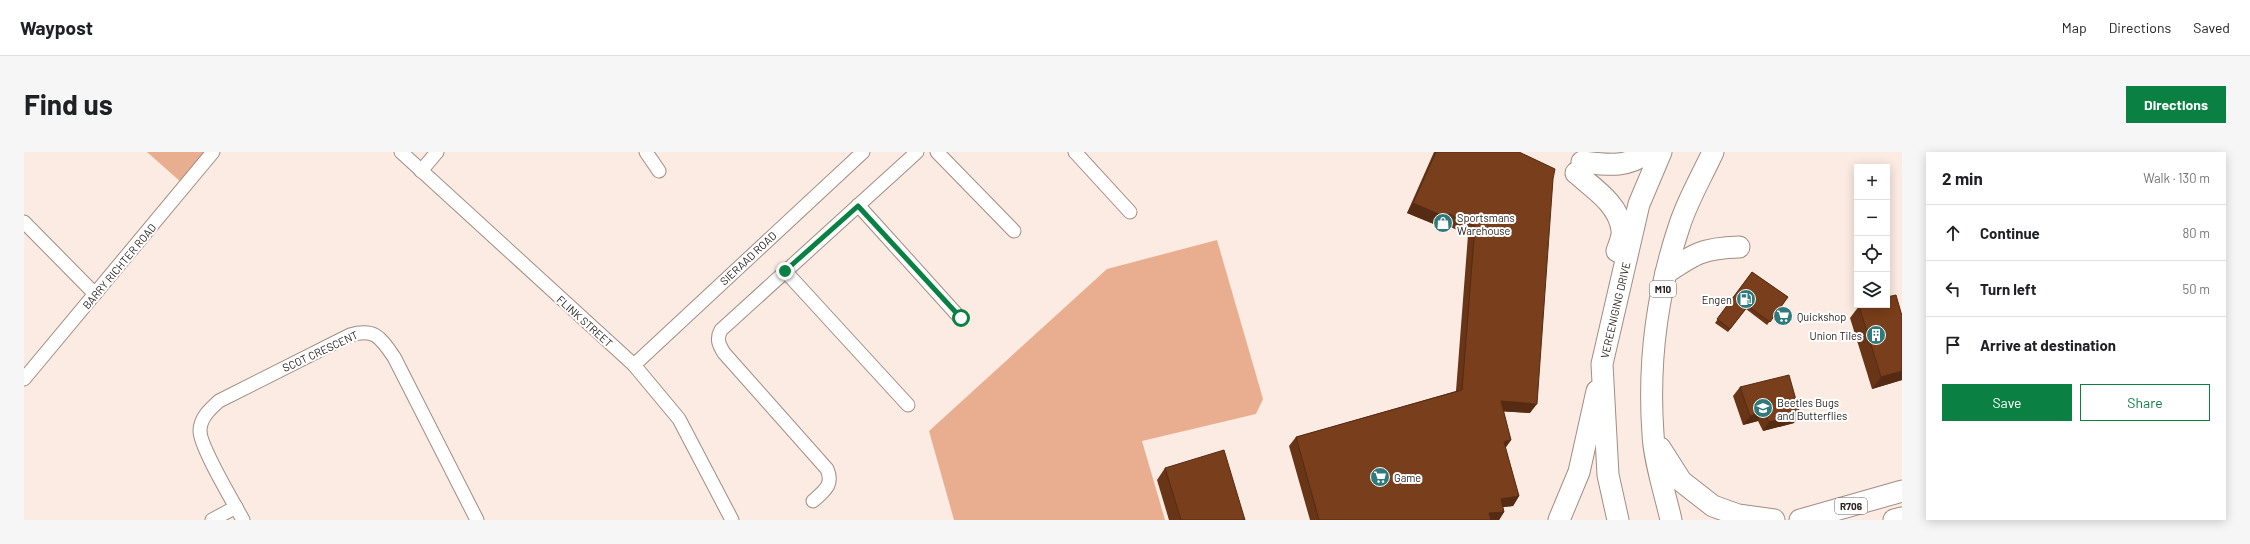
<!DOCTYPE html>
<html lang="en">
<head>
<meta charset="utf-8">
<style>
	body { margin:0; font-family:Barlow,sans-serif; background:#f6f6f6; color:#202124 }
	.controls { position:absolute; right:12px; top:12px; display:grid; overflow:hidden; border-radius:0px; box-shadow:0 2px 10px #0003 }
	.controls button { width:36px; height:36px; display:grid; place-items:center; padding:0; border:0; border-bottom:1px solid #e0e0e0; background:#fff; color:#202124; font:20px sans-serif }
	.stop { position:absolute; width:12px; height:12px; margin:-9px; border:3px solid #0b8043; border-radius:50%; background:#fff }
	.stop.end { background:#0b8043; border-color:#fff; box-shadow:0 1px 4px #0008 }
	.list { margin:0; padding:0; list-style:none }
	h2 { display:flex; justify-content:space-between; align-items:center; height:52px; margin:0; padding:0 16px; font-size:17px }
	h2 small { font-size:13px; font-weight:400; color:#757577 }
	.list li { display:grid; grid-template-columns:26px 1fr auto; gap:12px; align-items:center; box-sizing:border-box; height:56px; padding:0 16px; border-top:1px solid #e0e0e0 }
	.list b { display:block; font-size:15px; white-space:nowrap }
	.list em { font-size:13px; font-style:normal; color:#757577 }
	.actions { display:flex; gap:8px; padding:12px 16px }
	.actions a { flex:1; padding:9px 0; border:1px solid #0b8043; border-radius:0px; text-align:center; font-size:14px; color:#0b8043 }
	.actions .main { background:#0b8043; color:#fff }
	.icon { flex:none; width:22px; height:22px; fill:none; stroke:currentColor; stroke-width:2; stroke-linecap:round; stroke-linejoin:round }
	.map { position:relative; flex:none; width:1878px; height:368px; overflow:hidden; border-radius:0px }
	header { display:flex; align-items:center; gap:24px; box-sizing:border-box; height:56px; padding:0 20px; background:#fff; border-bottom:1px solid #e0e0e0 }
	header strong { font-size:19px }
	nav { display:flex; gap:22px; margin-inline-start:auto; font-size:14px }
	.intro { display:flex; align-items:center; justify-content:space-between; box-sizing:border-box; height:96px; padding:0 24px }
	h1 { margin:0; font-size:28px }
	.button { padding:10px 18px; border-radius:0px; background:#0b8043; color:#fff; font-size:14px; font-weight:700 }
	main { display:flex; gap:24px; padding:0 24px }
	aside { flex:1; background:#fff; border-radius:0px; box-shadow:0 2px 10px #0003 }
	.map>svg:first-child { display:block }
</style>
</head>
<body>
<header>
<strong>Waypost</strong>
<nav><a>Map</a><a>Directions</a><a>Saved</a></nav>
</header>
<div class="intro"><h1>Find us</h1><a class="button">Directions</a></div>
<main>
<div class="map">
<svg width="1878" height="368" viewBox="0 0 1878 368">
	<rect width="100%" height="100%" fill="#fcebe2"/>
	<g fill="#e9ae90">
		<path d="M123 0H184L158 31Z"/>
		<path d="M1193 88 1239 247 1232 262 1118 289 1141 368H930L905 279 1083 117Z"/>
	</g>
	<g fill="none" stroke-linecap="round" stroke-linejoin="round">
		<g stroke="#a08d83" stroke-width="15">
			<g id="street">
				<path d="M377 0 610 213 655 267 708 368"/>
				<path d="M622 0 635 19"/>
				<path d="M913 0 990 79"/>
				<path d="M1051 0 1106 60"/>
				<path d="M397 19 413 0"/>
				<path d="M834 53 937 167"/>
				<path d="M0 70 71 142"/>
				<path d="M761 119 884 253"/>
				<path d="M610 213 839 0"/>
				<path d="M0 227 189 0"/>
				<path d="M789 349C800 339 810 333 803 317L700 201C695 193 692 187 697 178L893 0"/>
				<path d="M188 368 212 355"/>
				<path d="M219 368C210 351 176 295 176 279 176 266 186 257 195 249L326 183C351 176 356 185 370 205L453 368"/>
			</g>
		</g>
		<g stroke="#a08d83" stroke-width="23">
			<g id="primary">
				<path d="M1558 10C1585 13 1602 16 1625 0"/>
				<path d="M1552 21C1569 36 1595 52 1598 78 1599 84 1595 93 1593 99"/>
				<path d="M1642 121C1670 102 1679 96 1715 95"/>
				<path d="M1636 296 1657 329 1689 354 1714 363 1750 368"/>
				<path d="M1535 368 1555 320 1573 239"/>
				<path d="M1594 368 1584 323 1578 212 1615 52 1637 0"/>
				<path d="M1647 368C1641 341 1630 308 1629 282 1624 212 1633 141 1655 75 1663 49 1678 24 1689 0"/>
				<path d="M1776 368 1878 339"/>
				<path d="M1870 368 1878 366"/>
			</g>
		</g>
		<use href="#street" stroke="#fff" stroke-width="13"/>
		<use href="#primary" stroke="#fff" stroke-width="21"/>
	</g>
	<g fill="#683517">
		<path d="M1410 0H1495L1529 27 1506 261 1479 259 1487 288 1481 296 1495 344 1489 354 1479 355 1480 360 1475 368H1286L1265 294 1272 285 1432 239 1444 83 1420 72 1417 75 1383 61Z"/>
		<path d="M1728 120 1764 145 1743 173 1722 157 1704 180 1691 171Z"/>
		<path d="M1835 154 1878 228 1848 237 1826 166Z"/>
		<path d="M1716 235 1770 271 1739 279 1734 269 1719 273 1709 244Z"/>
		<path d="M1141 316 1221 368H1145L1133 328Z"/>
	</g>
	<g fill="#552b13">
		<path d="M1389 51 1424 66 1417 75 1383 61Z"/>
		<path d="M1878 219V228L1848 237 1857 225Z"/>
		<path d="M1477 249 1513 252 1506 261 1470 259Z"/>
		<path d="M1740 260 1734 269 1719 273 1726 264Z"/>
		<path d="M1776 262 1770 271 1739 279 1745 270Z"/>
		<path d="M1487 288 1480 298V290Z"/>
		<path d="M1495 344 1489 354 1470 356 1477 347Z"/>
		<path d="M1480 360 1475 368H1461L1465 361Z"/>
	</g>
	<g fill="#793e1b" stroke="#552b13">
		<path d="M1412 0H1495L1531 17 1529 27 1513 252 1477 249 1487 288 1480 290 1495 344 1477 347 1480 360 1465 361 1467 368H1295L1272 285 1438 238 1451 74 1425 62 1424 66 1389 51Z"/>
		<path d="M1728 120 1764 145 1746 170 1724 154 1706 177 1693 167Z"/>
		<path d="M1872 143 1878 164V219L1857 225 1835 154 1838 153H1863V145Z"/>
		<path d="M1765 223 1776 262 1745 270 1740 260 1726 264 1716 235Z"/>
		<path d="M1200 298 1221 368H1157L1141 316Z"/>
	</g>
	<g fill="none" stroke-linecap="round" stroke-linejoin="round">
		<path stroke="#0b8043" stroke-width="5" d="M761 119 834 54 937 166"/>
	</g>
	<defs>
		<g id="shop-disc" transform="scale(1)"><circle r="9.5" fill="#307a7c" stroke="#fff"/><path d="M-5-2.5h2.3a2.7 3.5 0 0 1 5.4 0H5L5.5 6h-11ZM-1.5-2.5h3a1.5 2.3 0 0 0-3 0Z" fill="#fff"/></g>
		<g id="fuel-disc" transform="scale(1)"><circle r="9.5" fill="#307a7c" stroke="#fff"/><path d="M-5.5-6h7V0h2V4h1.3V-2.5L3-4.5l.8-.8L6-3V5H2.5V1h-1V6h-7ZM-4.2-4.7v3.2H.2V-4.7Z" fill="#fff"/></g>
		<g id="supermarket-disc" transform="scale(1)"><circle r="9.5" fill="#307a7c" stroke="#fff"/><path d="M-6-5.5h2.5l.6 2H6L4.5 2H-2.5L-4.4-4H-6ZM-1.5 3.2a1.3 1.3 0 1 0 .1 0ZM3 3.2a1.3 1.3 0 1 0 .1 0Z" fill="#fff"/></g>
		<g id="building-disc" transform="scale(1)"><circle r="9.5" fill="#307a7c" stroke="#fff"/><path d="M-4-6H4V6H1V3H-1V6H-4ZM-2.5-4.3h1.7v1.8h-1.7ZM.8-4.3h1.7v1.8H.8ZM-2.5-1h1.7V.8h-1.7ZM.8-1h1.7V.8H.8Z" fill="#fff"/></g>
		<g id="school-disc" transform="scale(1)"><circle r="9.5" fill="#307a7c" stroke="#fff"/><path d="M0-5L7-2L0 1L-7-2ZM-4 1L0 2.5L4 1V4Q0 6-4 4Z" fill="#fff"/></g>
	</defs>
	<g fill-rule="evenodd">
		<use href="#shop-disc" x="1419" y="71"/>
		<use href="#fuel-disc" x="1722" y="147"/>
		<use href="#supermarket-disc" x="1759" y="164"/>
		<use href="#building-disc" x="1852" y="183"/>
		<use href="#school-disc" x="1739" y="256"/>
		<use href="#supermarket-disc" x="1356" y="325"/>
	</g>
	<g text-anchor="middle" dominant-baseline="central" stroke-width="4" stroke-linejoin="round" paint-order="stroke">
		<g fill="#fff" stroke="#6a6562" stroke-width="1">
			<rect x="1626" y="129" width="26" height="16" rx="3"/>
			<rect x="1811" y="346" width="32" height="16" rx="3"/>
		</g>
		<g font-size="10" font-weight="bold" fill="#2a231f">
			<text x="1639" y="137">M10</text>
			<text x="1827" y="354">R706</text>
		</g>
		<g font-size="11" fill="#2a231f" stroke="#fff" text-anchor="start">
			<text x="1433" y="65">Sportsmans<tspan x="1433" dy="13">Warehouse</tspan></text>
			<text x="1708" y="147" text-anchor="end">Engen</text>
			<text x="1773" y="164">Quickshop</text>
			<text x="1838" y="183" text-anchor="end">Union Tiles</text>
			<text x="1753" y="250">Beetles Bugs<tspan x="1753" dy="13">and Butterflies</tspan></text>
			<text x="1370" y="325">Game</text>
		</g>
		<g font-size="11" fill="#2a231f" stroke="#fff">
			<text transform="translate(724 106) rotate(-43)">SIERAAD ROAD</text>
			<text transform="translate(95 114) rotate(-50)">BARRY RICHTER ROAD</text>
			<text transform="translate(1591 158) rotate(-77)">VEREENIGING DRIVE</text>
			<text transform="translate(561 169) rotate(42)">FLINK STREET</text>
			<text transform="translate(296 199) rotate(-25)">SCOT CRESCENT</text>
		</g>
	</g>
</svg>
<div class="controls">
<button>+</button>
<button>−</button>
<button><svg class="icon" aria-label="locate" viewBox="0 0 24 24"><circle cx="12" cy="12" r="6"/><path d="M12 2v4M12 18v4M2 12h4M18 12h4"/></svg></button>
<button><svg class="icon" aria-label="layers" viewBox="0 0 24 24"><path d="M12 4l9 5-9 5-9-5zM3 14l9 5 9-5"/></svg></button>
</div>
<div class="stop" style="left:937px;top:166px"></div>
<div class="stop end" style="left:761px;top:119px"></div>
</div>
<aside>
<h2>2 min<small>Walk · 130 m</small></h2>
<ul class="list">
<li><svg class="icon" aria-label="ahead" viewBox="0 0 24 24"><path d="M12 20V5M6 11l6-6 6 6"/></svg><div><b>Continue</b></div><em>80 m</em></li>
<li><svg class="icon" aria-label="left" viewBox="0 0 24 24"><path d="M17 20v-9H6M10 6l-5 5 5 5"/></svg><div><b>Turn left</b></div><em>50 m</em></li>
<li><svg class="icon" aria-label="arrive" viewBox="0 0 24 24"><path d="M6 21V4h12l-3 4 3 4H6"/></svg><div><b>Arrive at destination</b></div></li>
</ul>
<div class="actions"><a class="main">Save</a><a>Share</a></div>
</aside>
</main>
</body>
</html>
